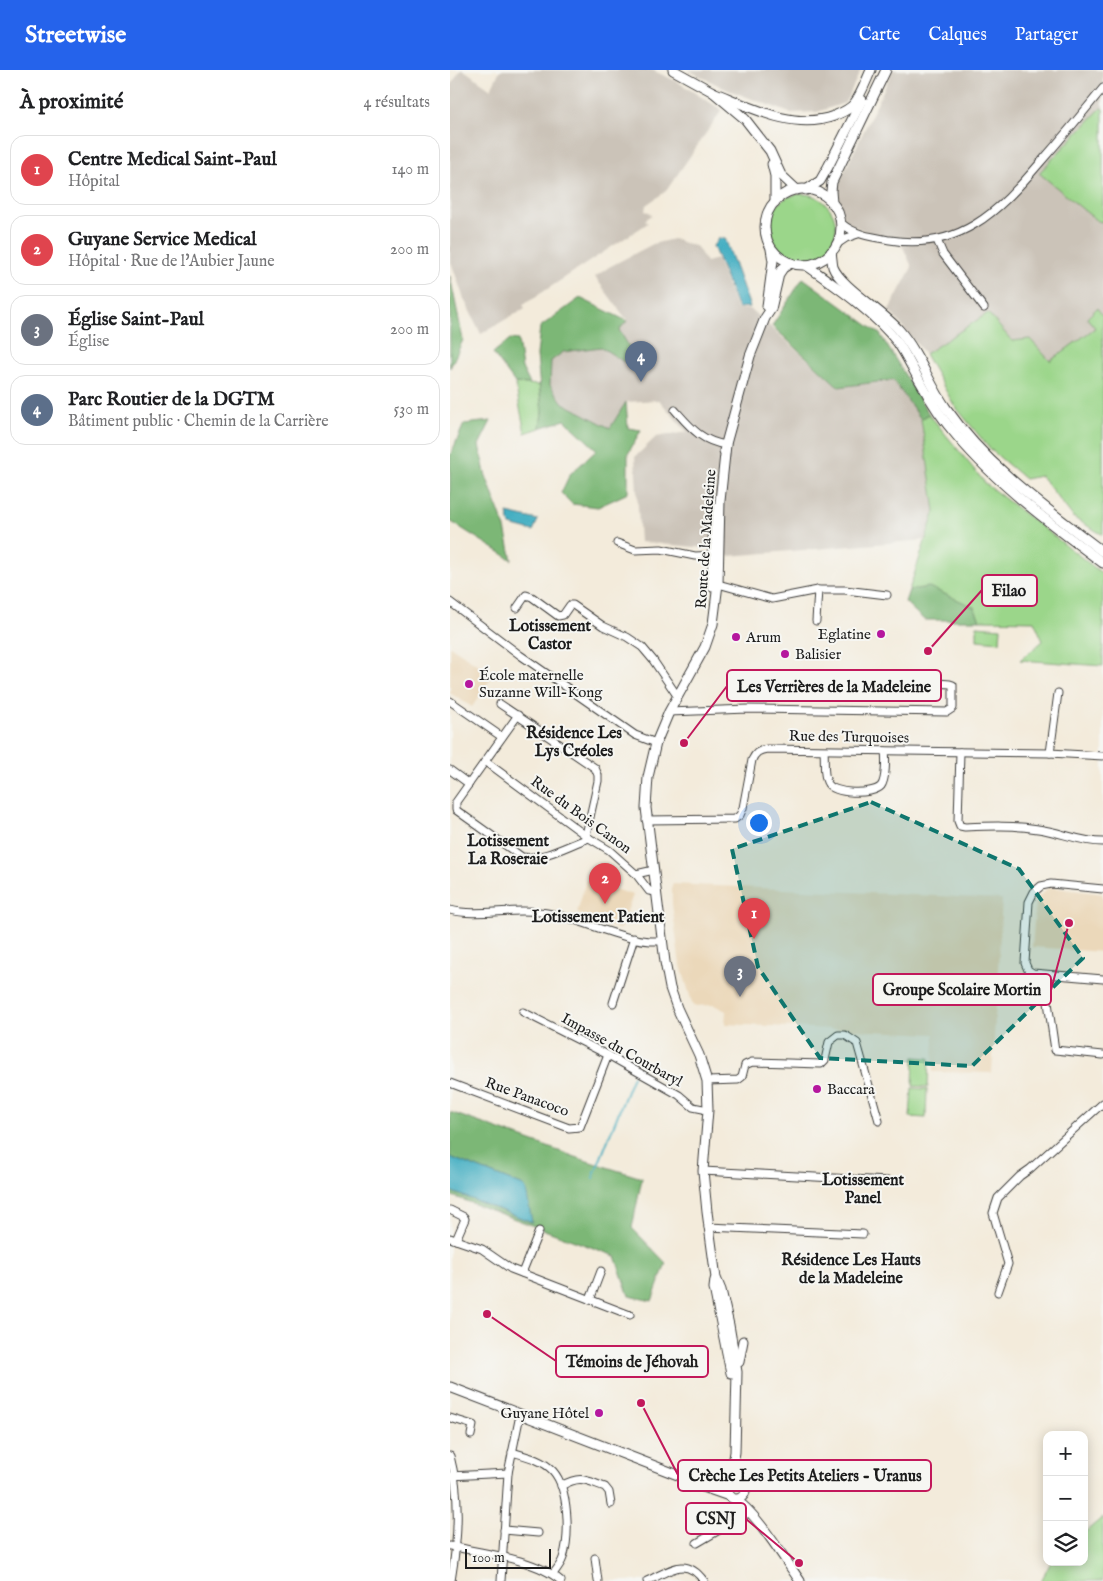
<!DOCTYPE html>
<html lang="fr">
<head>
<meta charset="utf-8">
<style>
	body { margin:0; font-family:"IM FELL English",serif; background:#f6f6f6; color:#202124 }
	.controls { position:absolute; right:15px; bottom:15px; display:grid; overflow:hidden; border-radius:10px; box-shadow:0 2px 12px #0003 }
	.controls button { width:45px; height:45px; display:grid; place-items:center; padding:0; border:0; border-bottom:1px solid #e0e0e0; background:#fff; color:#202124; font:25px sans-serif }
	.scale { position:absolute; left:15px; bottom:12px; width:86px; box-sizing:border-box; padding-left:5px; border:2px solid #1c1c1c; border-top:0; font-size:14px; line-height:18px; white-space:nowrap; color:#1c1c1c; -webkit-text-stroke:4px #f6f6f2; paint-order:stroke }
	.you { position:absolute; left:308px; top:752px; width:18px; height:18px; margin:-12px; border:4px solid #fff; border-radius:50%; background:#1a73e8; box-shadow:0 0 0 8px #1a73e833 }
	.badge { display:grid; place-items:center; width:32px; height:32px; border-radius:50%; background:#2563eb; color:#fff; font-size:16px; font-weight:700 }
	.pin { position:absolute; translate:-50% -41px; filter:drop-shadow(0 1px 2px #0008) }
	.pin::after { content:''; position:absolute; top:26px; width:18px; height:15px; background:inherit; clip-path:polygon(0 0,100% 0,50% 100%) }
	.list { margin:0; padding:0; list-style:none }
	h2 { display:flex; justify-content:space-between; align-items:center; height:65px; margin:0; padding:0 20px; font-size:21px }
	h2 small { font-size:16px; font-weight:400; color:#757577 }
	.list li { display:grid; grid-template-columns:32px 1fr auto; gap:15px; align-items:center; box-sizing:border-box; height:70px; margin:0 10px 10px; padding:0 10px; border:1px solid #e0e0e0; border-radius:15px }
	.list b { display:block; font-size:19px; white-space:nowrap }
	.list p { margin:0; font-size:16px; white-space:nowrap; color:#757577 }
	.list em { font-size:16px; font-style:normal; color:#757577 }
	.icon { flex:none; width:28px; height:28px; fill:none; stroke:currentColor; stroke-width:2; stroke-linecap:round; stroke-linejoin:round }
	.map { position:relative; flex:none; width:653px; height:1511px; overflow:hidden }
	header { display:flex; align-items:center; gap:30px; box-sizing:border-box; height:70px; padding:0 25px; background:#2563eb; color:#fff }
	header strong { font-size:24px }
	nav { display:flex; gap:28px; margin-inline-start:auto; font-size:18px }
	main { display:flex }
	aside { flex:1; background:#fff }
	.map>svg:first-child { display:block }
</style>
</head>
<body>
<header>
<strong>Streetwise</strong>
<nav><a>Carte</a><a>Calques</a><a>Partager</a></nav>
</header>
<main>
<aside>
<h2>À proximité<small>4 résultats</small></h2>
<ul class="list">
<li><span class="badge" style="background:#e0444e">1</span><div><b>Centre Medical Saint-Paul</b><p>Hôpital</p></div><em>140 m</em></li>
<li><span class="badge" style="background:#e0444e">2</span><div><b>Guyane Service Medical</b><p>Hôpital · Rue de l'Aubier Jaune</p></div><em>200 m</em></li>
<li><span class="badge" style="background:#6b7280">3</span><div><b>Église Saint-Paul</b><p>Église</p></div><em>200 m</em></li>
<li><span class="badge" style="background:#5c6f8a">4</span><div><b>Parc Routier de la DGTM</b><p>Bâtiment public · Chemin de la Carrière</p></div><em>530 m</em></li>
</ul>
</aside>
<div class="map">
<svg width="653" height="1511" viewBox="0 0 653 1511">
	<rect width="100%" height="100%" fill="#f6f6f2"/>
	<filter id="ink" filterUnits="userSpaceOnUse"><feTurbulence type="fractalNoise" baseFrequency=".02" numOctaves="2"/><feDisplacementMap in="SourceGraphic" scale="10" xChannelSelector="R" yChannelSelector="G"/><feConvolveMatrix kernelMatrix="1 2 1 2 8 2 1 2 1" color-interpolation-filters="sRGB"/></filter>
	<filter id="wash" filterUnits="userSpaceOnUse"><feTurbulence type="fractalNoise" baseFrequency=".0096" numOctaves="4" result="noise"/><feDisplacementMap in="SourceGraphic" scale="20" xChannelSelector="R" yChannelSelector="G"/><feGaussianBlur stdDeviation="1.12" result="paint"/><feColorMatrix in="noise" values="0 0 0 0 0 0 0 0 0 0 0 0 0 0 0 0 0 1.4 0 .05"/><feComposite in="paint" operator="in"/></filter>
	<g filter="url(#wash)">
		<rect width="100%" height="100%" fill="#f3ebdb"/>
		<g fill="#ebd8ba">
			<path d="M0 576 43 605 22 637 0 623Z"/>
			<path d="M136 810 183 825 170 860 127 843Z"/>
			<path d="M222 814 552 829 542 1003 483 1002 484 964 275 954 276 941 264 935 243 936 229 889 222 834Z"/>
			<path d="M599 817 653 824V882L582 877 586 829Z"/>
		</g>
		<g fill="#cbc3b8">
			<path d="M11 0H14L41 19 50 0H202L226 11 272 40 216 121 196 135 195 141 199 142 202 145 195 150 198 153 73 235 75 238 31 264 14 229 0 189V16Z"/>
			<path d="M238 0H411L395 33 367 42 340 43 278 20Z"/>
			<path d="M443 0H653V39L651 38 589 103 647 151 653 152V246L647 238 645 258 600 291 580 269 562 271 538 243 475 284 439 240 462 197 453 177 399 154 394 148 390 136 388 115Z"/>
			<path d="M223 169 247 177 256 192 267 189 287 239H300L389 317 443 310 471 349 485 441 475 470 279 486 256 478 190 472 185 387 206 367 237 362 209 330 176 332 160 358 113 333 100 315 101 291 113 282 151 277 174 291 185 286 169 260 177 250 145 207 159 197 203 174Z"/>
		</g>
		<g fill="#9bd68a" stroke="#5c7953">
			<path d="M651 38 653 39V152L647 151 589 103Z"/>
			<circle cx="352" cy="158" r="34"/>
			<path d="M647 238 653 246V465L624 448 591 406 575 409 540 379 504 335 475 284 538 243 562 271 580 269 600 291 645 258 637 248Z"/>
			<path d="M65 313 89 315 92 342 90 358 75 363Z"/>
			<path d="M479 344 536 414 653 504V596L570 590 593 571 584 551 530 550 524 537 459 520 485 441 471 349Z"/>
			<path d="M527 556 551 558 550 572 527 570Z"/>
			<path d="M464 987 479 988 478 1017 463 1016Z"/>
			<path d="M462 1018 477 1019 476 1048 460 1047Z"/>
			<path d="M653 1447V1511H591L601 1492H634V1463Z"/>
		</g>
		<g fill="#7cb776" stroke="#4c6a49">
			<path d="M0 206 13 270 0 298Z"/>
			<path d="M353 208 430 264 479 344 471 349 443 310 389 317 322 256Z"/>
			<path d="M130 228 177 251 169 260 185 286 184 292H174L151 277 113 282 101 291 100 315 113 333 160 358 176 332 178 358 191 360 178 384V423L148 437 122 434 111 423 120 404 147 380 115 350 90 358 92 342 87 285 90 257Z"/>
			<path d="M60 269 68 270 72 298 80 314 65 313 43 283Z"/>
			<path d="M41 351 29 375 35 403 55 458 62 490 0 451V386L14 354Z"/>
			<path d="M479 517 524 537 530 550H474L455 532 459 520Z"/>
			<path d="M0 1042 134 1090 192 1108 182 1158 216 1193 202 1231 179 1226 165 1186 0 1125V1121L81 1152 74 1116 0 1087Z"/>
		</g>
		<g fill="#44afc2" stroke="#30666f">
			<path d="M275 168 300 237 288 238 263 176 268 169Z"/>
			<path d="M57 443 88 450 83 461 60 455Z"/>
			<path d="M0 1087 74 1116 76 1119 82 1152 0 1121Z"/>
		</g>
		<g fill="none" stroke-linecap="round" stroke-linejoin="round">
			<path stroke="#44afc2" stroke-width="2" d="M143 1108 183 1006"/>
		</g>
	</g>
	<g filter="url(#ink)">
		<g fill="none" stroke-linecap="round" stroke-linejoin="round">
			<g stroke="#3c3b39" stroke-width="9">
				<g id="minor">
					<path d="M391 153C405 165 422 167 440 170 509 181 548 142 589 94 611 69 632 44 653 18"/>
					<path d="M487 170 493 184 534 238"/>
					<path d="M387 174 396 168 408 164"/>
					<path d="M225 340C241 358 251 371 276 375"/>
					<path d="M167 473 185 480 211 479 245 486 267 485"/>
					<path d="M268 514 322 529 368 520H395L437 525"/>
					<path d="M0 532 70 585 185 665 206 673"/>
					<path d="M67 538 76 525 82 527 108 546 113 545 120 535H123L153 556 177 567 192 577 203 590 228 627"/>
					<path d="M366 551 368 520"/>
					<path d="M0 631 52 667"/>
					<path d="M50 634 145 698 148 705V711L136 765"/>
					<path d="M219 642 298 639 497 642 503 638V615L500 614 475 612"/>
					<path d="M68 645 6 732V740L72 787C94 790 118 775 139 768"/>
					<path d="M374 681C375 690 373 704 377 712 382 725 423 725 431 716 436 710 436 689 435 681"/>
					<path d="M510 682 508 751 510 756 515 757C539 756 564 755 588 759 611 762 630 772 653 772"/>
					<path d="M600 683 608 623"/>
					<path d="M35 691 139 768 159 780 186 804 199 821 207 822"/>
					<path d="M0 700 19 714"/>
					<path d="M196 750 285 749 290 745 293 738 302 690C305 683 309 680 317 679L600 683 653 686"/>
					<path d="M186 804 204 800"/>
					<path d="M653 819 601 814 591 816 584 822 579 832 575 893 578 900 583 903 653 909"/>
					<path d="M0 840C26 847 61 838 89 842 131 846 169 873 212 871"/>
					<path d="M594 905 605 980 653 985"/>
					<path d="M163 933 184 868"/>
					<path d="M73 942 158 985 229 1025 243 1037 258 1040"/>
					<path d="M257 1011 288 1010 292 1007 295 995 302 992 371 994 375 990 379 972 388 965H395L407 973 429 1051"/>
					<path d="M0 1013 119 1058 130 1057 158 985"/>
					<path d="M253 1101 438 1111"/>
					<path d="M0 1140 14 1147 15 1149 6 1170"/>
					<path d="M258 1157 413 1164"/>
					<path d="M0 1168 32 1179 61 1199 180 1245"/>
					<path d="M72 1203 89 1161"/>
					<path d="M548 1222 558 1194 543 1143 548 1128 570 1106 580 1099 653 1033"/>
					<path d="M140 1230 151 1201"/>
					<path d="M0 1348 23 1355 21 1365"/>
					<path d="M62 1382C76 1386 93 1390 103 1401 119 1419 120 1466 113 1488 111 1494 107 1499 103 1504"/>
					<path d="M0 1386C11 1428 8 1469 1 1511"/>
					<path d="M0 1406 58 1403"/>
					<path d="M111 1416C131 1405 135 1410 155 1417L159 1422 161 1434"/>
					<path d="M54 1460 88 1463"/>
					<path d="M247 1473 300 1442"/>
					<path d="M0 1476C33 1483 86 1489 111 1511"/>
					<path d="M145 1488 148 1511"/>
					<path d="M51 1511 58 1403 70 1345"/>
					<path d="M197 1511C220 1501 235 1485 254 1511"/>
				</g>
			</g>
			<g stroke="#3c3b39" stroke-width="11">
				<g id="major">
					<path d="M223 0 263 22 295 49 320 81 331 105 347 120"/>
					<path d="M263 22C300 37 344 61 384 46 391 43 399 40 404 34 411 25 416 11 421 0"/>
					<path d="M322 94 325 106V132"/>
					<circle cx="353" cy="157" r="38"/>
					<path d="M356 120 370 111 378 97 412 30"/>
					<path d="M382 133 381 121 382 112 436 0"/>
					<path d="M381 182C382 187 382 193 383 197 390 216 434 242 449 260 469 283 479 314 496 338 537 397 597 439 653 482"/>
					<path d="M356 195C387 217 425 243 448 273 457 286 463 300 471 313 481 332 493 350 507 366 548 415 602 455 653 493"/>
					<path d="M317 236 323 191 321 179"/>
					<path d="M276 375 270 431 268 514 263 554 255 577 219 642 206 673 198 707 196 738 215 892 220 918 227 938 249 985 257 1011 258 1040 253 1101 257 1142 266 1208 271 1220 279 1255 287 1302 285 1382 280 1413"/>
					<path d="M274 381 300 286 315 248 321 239 329 204 333 198 341 193"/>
					<path d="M262 517 264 438"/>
					<path d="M265 1210 264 1218 281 1303"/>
					<path d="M289 1292 293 1271"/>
					<path d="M0 1317 228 1405 239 1412 279 1426"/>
					<circle cx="286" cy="1420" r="9"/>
					<path d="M284 1429C305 1440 335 1490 350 1511"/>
				</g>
			</g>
			<use href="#minor" stroke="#fff" stroke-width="7"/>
			<use href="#major" stroke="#fff" stroke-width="9"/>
		</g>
	</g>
	<path fill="#0f766e" fill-opacity="0.2" stroke="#0f766e" stroke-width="4" stroke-dasharray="10 6" stroke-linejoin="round" d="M421 732 569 799 633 888 522 996 370 988 308 897 282 779Z"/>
	<g fill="#b5179e" stroke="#f6f6f2" stroke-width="2">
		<circle cx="431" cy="564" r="5"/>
		<circle cx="286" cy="567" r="5"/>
		<circle cx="335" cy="584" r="5"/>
		<circle cx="19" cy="614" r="5"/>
		<circle cx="367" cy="1019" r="5"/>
		<circle cx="149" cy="1343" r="5"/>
	</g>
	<g text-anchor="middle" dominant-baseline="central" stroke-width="4" stroke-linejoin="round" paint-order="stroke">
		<g font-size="15" fill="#1c1c1c" stroke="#f6f6f2">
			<text transform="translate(256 469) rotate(-86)">Route de la Madeleine</text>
			<text transform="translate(399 667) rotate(1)">Rue des Turquoises</text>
			<text transform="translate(131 745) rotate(36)">Rue du Bois Canon</text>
			<text transform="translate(172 980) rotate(29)">Impasse du Courbaryl</text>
			<text transform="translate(77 1027) rotate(20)">Rue Panacoco</text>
		</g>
		<g font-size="15" fill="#1c1c1c" stroke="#f6f6f2" text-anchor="start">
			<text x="421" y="564" text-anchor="end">Eglatine</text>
			<text x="296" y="567">Arum</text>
			<text x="345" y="584">Balisier</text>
			<text x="29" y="605">École maternelle<tspan x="29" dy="17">Suzanne Will-Kong</tspan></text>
			<text x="377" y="1019">Baccara</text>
			<text x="139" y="1343" text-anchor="end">Guyane Hôtel</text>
		</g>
		<g font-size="16" font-weight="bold" fill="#1c1c1c" stroke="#f6f6f2">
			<text x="100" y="557">Lotissement<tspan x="100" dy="18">Castor</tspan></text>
			<text x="124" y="664">Résidence Les<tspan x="124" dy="18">Lys Créoles</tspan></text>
			<text x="58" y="772">Lotissement<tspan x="58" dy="18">La Roseraie</tspan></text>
			<text x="148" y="848">Lotissement Patient</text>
			<text x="413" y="1111">Lotissement<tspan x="413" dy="18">Panel</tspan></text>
			<text x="401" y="1191">Résidence Les Hauts<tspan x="401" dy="18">de la Madeleine</tspan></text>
		</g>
	</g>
	<path fill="none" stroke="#c2185b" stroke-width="2" d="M478 581L532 520M234 673L277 616M619 853L601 920M37 1244L106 1291M191 1333L228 1405M349 1493L296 1449"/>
	<g fill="#c2185b" stroke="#f6f6f2" stroke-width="2">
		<circle cx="478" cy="581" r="5"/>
		<circle cx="234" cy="673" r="5"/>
		<circle cx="619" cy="853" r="5"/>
		<circle cx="37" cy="1244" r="5"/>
		<circle cx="191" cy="1333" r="5"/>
		<circle cx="349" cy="1493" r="5"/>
	</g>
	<g fill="#f6f6f2" stroke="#c2185b" stroke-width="2">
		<rect x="532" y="505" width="55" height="31" rx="5"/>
		<rect x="277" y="600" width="214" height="31" rx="5"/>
		<rect x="423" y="904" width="178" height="31" rx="5"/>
		<rect x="106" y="1276" width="152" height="31" rx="5"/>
		<rect x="228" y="1390" width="253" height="31" rx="5"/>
		<rect x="236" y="1433" width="60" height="31" rx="5"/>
	</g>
	<g font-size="16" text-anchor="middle" font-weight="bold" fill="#1c1c1c">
		<text x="559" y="526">Filao</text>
		<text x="384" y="622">Les Verrières de la Madeleine</text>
		<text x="512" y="925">Groupe Scolaire Mortin</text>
		<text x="182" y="1297">Témoins de Jéhovah</text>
		<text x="355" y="1411">Crèche Les Petits Ateliers - Uranus</text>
		<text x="266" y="1454">CSNJ</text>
	</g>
</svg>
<div class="controls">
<button>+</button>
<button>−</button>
<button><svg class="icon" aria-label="layers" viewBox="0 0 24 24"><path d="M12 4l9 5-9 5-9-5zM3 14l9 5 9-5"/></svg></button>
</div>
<div class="scale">100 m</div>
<div class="you"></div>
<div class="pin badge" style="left:304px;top:869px;background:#e0444e">1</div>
<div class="pin badge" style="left:155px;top:834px;background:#e0444e">2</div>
<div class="pin badge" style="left:290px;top:927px;background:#6b7280">3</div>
<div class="pin badge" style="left:191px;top:312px;background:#5c6f8a">4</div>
</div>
</main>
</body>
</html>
